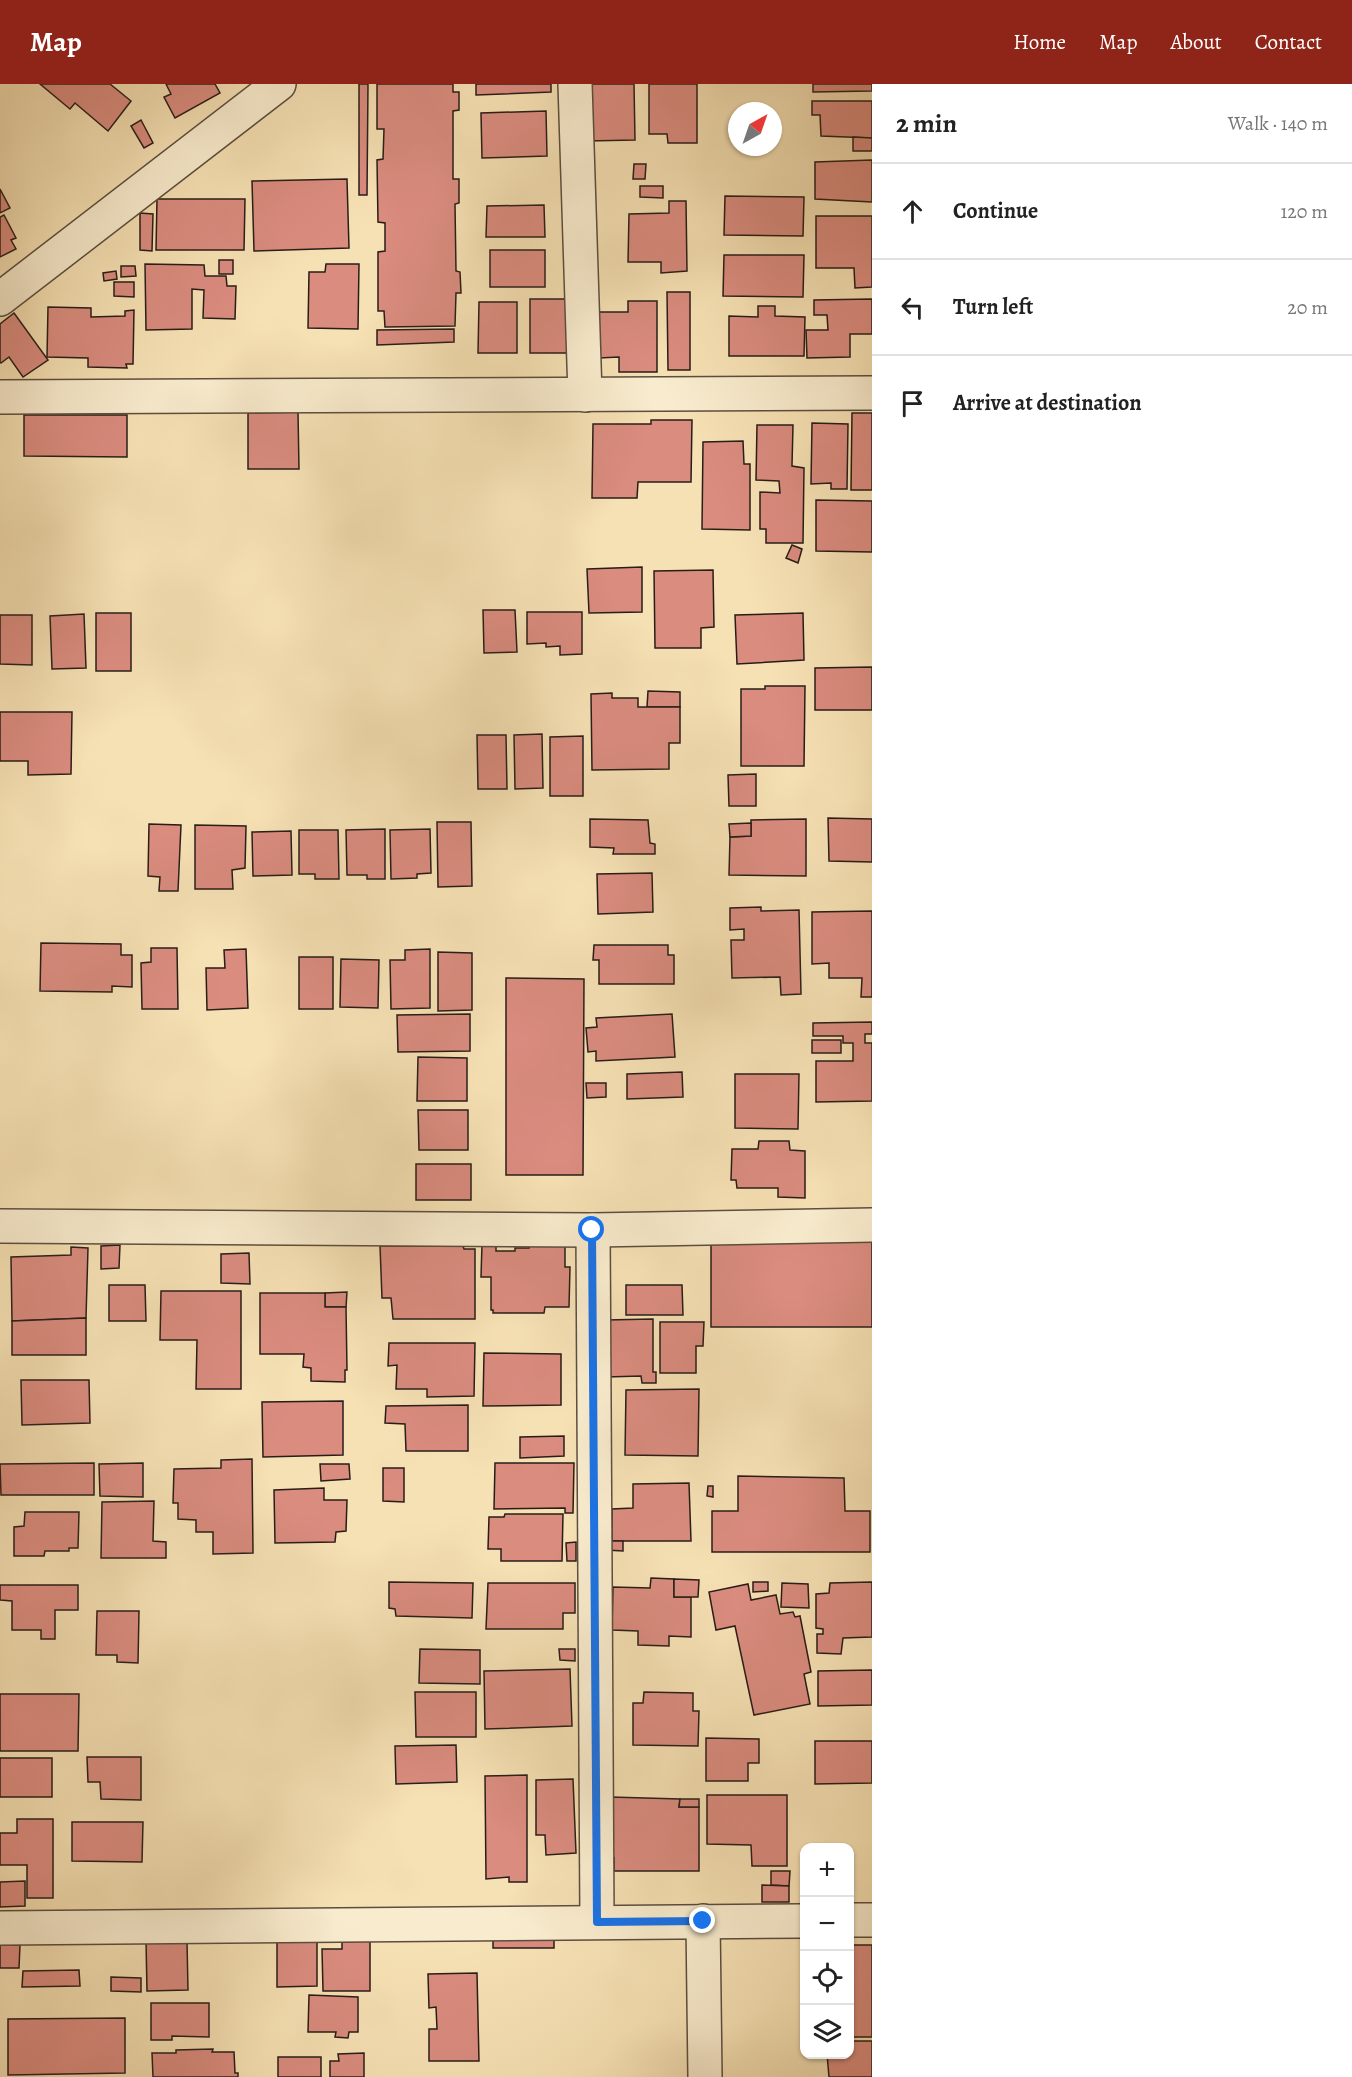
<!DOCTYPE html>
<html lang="en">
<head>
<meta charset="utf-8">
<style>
	body { margin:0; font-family:Alegreya,serif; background:#f6f6f6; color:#222 }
	.controls { position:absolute; right:18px; bottom:18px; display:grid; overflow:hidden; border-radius:12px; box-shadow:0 2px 4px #0004 }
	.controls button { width:54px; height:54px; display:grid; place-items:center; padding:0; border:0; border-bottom:2px solid #e0e0e0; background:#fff; color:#222; font:30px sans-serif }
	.compass { position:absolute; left:728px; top:18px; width:54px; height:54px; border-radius:50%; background:#fff; box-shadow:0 2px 4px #0004; rotate:40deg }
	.stop { position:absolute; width:18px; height:18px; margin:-14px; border:4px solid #1a73e8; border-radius:50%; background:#fff }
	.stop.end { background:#1a73e8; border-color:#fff; box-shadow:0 2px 6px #0008 }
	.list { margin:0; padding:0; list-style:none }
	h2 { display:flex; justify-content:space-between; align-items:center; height:78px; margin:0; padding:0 24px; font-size:26px }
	h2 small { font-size:20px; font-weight:400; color:#767676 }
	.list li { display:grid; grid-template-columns:39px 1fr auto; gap:18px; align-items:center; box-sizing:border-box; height:96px; padding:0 24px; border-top:2px solid #e0e0e0 }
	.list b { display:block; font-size:22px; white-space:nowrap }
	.list em { font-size:20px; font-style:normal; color:#767676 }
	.icon { flex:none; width:33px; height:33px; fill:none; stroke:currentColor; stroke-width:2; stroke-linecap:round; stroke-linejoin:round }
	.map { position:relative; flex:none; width:872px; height:1993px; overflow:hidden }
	header { display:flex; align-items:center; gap:36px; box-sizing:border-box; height:84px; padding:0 30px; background:#8f2418; color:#fff }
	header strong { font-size:28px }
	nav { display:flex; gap:33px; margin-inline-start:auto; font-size:21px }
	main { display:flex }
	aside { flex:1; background:#fff }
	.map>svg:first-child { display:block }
</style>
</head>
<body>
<header>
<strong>Map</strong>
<nav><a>Home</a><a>Map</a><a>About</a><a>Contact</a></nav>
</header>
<main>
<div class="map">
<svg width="872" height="1993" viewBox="0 0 872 1993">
	<rect width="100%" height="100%" fill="#f6e1b4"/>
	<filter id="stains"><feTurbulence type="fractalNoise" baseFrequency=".00333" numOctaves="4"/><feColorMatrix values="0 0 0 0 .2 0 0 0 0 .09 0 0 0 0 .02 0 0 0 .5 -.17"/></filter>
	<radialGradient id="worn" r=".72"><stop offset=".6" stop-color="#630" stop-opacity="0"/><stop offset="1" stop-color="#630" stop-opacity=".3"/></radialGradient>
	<g fill="#da8c7f" stroke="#291d18" stroke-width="1.5">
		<path d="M40 0H110L131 17 108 47 75 19 70 25Z"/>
		<path d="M166 0H215L220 9 175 34 164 13 171 10Z"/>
		<path d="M359 0H368L367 111H359Z"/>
		<path d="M377 0H453V8H459V26L453 27V95H459V119L455 120 456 187 460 188 461 209H456L455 242 385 243 384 227H378V168L385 167V139L378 138 377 76 383 75 384 45H377Z"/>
		<path d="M476 0H551V8L476 11Z"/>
		<path d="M586 0H634L635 56 587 57Z"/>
		<path d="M649 0H697V59H668L667 50H649Z"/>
		<path d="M813 0H872V7L813 8Z"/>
		<path d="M812 17H872V54L821 52 820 31H812Z"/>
		<path d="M546 27 547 72 482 74 481 29Z"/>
		<path d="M141 36 153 59 144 64 131 42Z"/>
		<path d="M853 53 872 54V67H853Z"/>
		<path d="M872 76V118L815 115V78Z"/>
		<path d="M634 80H646L645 95H633Z"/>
		<path d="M347 95 349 164 254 167 252 97Z"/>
		<path d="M640 102H663V114L640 113Z"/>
		<path d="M0 105 10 124 0 129Z"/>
		<path d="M725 112 804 113 803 152 724 151Z"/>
		<path d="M157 115H245L244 166H156Z"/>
		<path d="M669 117H686L687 187 661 189V178H628L629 130 669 129Z"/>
		<path d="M544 121 545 153H486L487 122Z"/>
		<path d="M140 129 153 130 152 167 140 166Z"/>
		<path d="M4 131 16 154 11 156 16 165 0 173V133Z"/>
		<path d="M816 132H872V203L855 204 854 184H816Z"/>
		<rect x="490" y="166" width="55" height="37"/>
		<path d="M724 171H804L803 213 723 212Z"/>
		<rect x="219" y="176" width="14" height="14"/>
		<path d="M145 180 204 181 205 192H226L227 202H236L235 235 203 234 204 206 192 205V245L146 246Z"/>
		<path d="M326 180H359L358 245 308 244 309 188H325Z"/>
		<path d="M121 182H135L136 192 121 193Z"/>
		<path d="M116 187 117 195 104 197 103 189Z"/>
		<path d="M114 198H134V213L114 212Z"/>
		<path d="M667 208H690V286H668Z"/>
		<rect x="530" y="215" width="38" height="54"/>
		<path d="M872 215V250H850V273L807 274 806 246H828L827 231H814V216Z"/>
		<path d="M628 217H657V288H619V273L599 274V228H628Z"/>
		<path d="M479 218H517V269H478Z"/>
		<path d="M758 222H775V232L805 233 804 272H729V232L758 233Z"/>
		<path d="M48 223 91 224V233L125 232V227L134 226 133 280H126L127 284 88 283V274L47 273Z"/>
		<path d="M14 229 48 276 23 293 9 273 1 279 0 278V240Z"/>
		<path d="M454 245V258L377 261V246Z"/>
		<path d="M298 328 299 385H248V329Z"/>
		<path d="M852 329H872V406H851Z"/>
		<path d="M24 331H127V373L24 372Z"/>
		<path d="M651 336H692L691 398H638L637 414H592L593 340H651Z"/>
		<path d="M812 339 848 340 847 405H831V399L811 400Z"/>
		<path d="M757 341H793L792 382 804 384 803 459H766V445H760V408L780 409 779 397 756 396Z"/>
		<path d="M743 357 744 380H750V446L702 445 703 358Z"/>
		<path d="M816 416 872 417V468L816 467Z"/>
		<path d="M792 461 802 465 798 479 786 474Z"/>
		<path d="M642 483V528L589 529 587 485Z"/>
		<path d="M713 486 714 543 701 544V564H655L654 487Z"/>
		<path d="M483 526H515L517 568 484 569Z"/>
		<path d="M527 528H582V570L560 571V562L546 563V559L527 560Z"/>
		<rect x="96" y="529" width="35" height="58"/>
		<path d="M803 529 804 576 737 580 735 531Z"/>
		<path d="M84 530 86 584 52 585 50 532Z"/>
		<path d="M0 531H32V581L0 580Z"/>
		<path d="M872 583V626H815V584Z"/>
		<path d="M765 602H805L804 682H741V605H765Z"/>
		<path d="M648 607 680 608V623H647Z"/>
		<path d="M612 609V614H638V623H680V659H669V685L592 686 591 610Z"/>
		<path d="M0 628H72L71 690 28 691V677H0Z"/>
		<path d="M542 650 543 704 515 705 514 651Z"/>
		<path d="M477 651H506L507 705H478Z"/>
		<path d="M583 652V712H550V653Z"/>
		<path d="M756 690V722H729L728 691Z"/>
		<path d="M828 734 872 735V778L829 777Z"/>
		<path d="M590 735 648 736 650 759 655 760V770H613L614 764 590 763Z"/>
		<path d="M806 735V792L729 791 730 753 751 752V736Z"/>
		<path d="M437 738H471L472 802 438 803Z"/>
		<path d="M751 739V752L730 753 729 740Z"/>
		<path d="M149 740 181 741 178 807H159L160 793 148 792Z"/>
		<path d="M195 741 246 742 245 784 232 786 233 805H195Z"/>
		<path d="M385 745V795H367V791H347L346 746Z"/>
		<path d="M430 745 431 789 417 790V794L391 795 390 746Z"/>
		<path d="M299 746H338L339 795H315V790H299Z"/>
		<path d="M291 747 292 791 253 792 252 748Z"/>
		<path d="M652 789 653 828 598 830 597 790Z"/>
		<path d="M761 823V827L799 826 801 910 781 911 780 893 732 894 731 856H744V845L730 846V824Z"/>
		<path d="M872 827V913H861L862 894H829V879L812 880V828Z"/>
		<path d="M41 859 121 860V871H132V903L112 902V908L40 907Z"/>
		<path d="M594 861H668V871H674V900H599V876H593Z"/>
		<path d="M151 864H177L178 925H142L141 879 151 878Z"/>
		<path d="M246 865 248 924 207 926 206 884H225L224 866Z"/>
		<path d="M430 865V924L391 925 390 876H405V866Z"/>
		<path d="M438 868 472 869V926L438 927Z"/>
		<rect x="299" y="873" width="34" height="52"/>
		<path d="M341 875 379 876 378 924 340 923Z"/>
		<path d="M506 894 584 895 583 1091H506Z"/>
		<path d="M470 930V967L398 968 397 931Z"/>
		<path d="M672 930 675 973 596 977V967L588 968 586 944 597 943 596 934Z"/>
		<path d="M872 938V950H865V959H872V1017L816 1018V977H853V959H843V952H813V939Z"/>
		<rect x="812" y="956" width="29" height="13"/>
		<path d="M418 973 467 974V1017H417Z"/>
		<path d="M682 988 683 1013 627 1015V990Z"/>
		<path d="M735 990H799L798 1045 735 1044Z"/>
		<path d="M586 999H606V1013L587 1014Z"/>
		<path d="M418 1026H468V1066H419Z"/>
		<path d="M759 1057H789L790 1066 805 1067V1114L778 1113V1104H737L736 1096H731L732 1065H758Z"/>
		<rect x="416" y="1080" width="55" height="36"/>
		<rect x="711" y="1154" width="161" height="89"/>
		<path d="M482 1160H496V1167H515V1164H529V1160L565 1161V1183H570L569 1223H545L544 1229H493V1226H491V1193H481Z"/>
		<path d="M120 1161 119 1184 101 1185V1162Z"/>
		<path d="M380 1162H463L464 1165H475V1235H393L391 1214H382Z"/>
		<path d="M71 1163 88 1164 86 1234 12 1237 11 1173 71 1171Z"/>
		<path d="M249 1169 250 1200 221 1199V1170Z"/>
		<path d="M109 1201H145L146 1237H109Z"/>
		<path d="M626 1201H682L683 1231H626Z"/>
		<path d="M161 1207H241V1305H196L197 1256H160Z"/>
		<path d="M347 1208 346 1223H325V1209Z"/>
		<path d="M260 1209H325V1223H346L347 1286H345V1298L311 1297V1284L303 1283 304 1270H260Z"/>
		<path d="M86 1234V1271H12V1237Z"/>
		<path d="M653 1235V1288H656V1299H642L641 1292 606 1293V1236Z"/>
		<path d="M660 1238H704L703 1262H696V1289H660Z"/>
		<path d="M389 1259H475L474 1312 427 1313V1305H396L397 1281 388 1282Z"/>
		<path d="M484 1269 561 1270V1321L483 1322Z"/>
		<path d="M21 1296H89L90 1339 22 1341Z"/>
		<path d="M699 1305 698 1372 625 1371 626 1306Z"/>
		<path d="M343 1317V1371L263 1373 262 1318Z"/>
		<path d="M468 1321V1367H406L405 1340 385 1339 386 1322Z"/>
		<path d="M564 1352V1372L520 1374V1353Z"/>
		<path d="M252 1375 253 1469 213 1470V1448H196V1436L178 1435V1419H173L174 1385 221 1384V1376Z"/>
		<path d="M94 1379V1411H1L0 1380Z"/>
		<path d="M143 1379V1413L100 1412 99 1380Z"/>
		<path d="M495 1379H574L573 1429H565V1424L494 1425Z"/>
		<path d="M320 1380H349L350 1395 321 1397Z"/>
		<path d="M383 1384H404V1418L383 1417Z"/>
		<path d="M738 1392 844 1394 845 1427H870V1468H712V1427H738Z"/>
		<path d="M689 1399 691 1457H612V1425L633 1424V1400Z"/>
		<path d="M708 1402H713V1413L707 1412Z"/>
		<path d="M324 1404V1416H347L346 1447 336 1448 335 1458 275 1459 274 1406Z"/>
		<path d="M154 1417 153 1457 166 1458V1474H101L102 1418Z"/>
		<path d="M25 1428H79L78 1464H69V1467H45L44 1472H14V1443L24 1442Z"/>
		<path d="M505 1430H563L562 1477H501V1465H488L489 1433H504Z"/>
		<path d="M605 1457H623V1467L606 1466Z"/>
		<path d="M576 1458V1477H567L566 1459Z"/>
		<path d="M651 1494 674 1495V1513H691V1553L669 1552V1562L638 1561V1547L612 1546 613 1503 650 1504Z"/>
		<path d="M674 1495 699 1496 698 1513H674Z"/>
		<path d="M389 1498 473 1499 472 1534 396 1532 395 1525 389 1524Z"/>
		<path d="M753 1498H768V1507L753 1508Z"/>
		<path d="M872 1498V1553L843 1554 841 1570 817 1569V1550H823V1545L816 1544V1510L829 1509 830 1499Z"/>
		<path d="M488 1499H575V1529H563V1545H486Z"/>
		<path d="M782 1499 808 1500 809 1524 781 1523Z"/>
		<path d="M748 1500 751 1516 776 1511 780 1530 793 1528 795 1533 800 1532 811 1588 804 1590 810 1620 754 1631 735 1542 716 1546 709 1508Z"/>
		<path d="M0 1501H78V1526H55V1555H41V1546H12V1517L0 1516Z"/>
		<path d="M97 1527H139L138 1579 117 1578V1571H96Z"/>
		<path d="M420 1565 480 1566V1600L419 1599Z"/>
		<path d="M559 1565H575V1577L560 1576Z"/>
		<path d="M570 1585 572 1642 485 1645 484 1587Z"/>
		<path d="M872 1586V1621L818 1622V1587Z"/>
		<path d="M415 1608H476V1653H416Z"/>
		<path d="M644 1608 693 1609V1627H699L698 1662 633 1661V1619H643Z"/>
		<path d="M0 1610H79L78 1667H0Z"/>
		<path d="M706 1654 759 1655V1679H748V1697H706Z"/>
		<path d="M815 1657H872V1699L815 1700Z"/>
		<path d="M456 1661 457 1698 396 1700 395 1662Z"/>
		<path d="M87 1673H141V1716L101 1715 100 1698H88Z"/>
		<rect x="0" y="1674" width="52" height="39"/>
		<path d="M527 1691V1798H509V1793L486 1795 485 1692Z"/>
		<path d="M573 1695 576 1769 546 1771 545 1751H536V1696Z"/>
		<path d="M707 1711H787V1782H752L751 1761 707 1760Z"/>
		<path d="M610 1713 680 1715 679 1723H699V1787H614V1774L609 1775Z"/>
		<path d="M680 1715H699V1723H679Z"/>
		<path d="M17 1735H53V1814H27V1781H0V1749H17Z"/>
		<path d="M72 1738H143L142 1778 72 1777Z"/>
		<path d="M771 1787H790L789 1802 771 1801Z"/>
		<path d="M25 1797V1822L0 1823V1798Z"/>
		<path d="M762 1801 789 1802V1818H762Z"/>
		<path d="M554 1855V1864H493V1856Z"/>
		<path d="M146 1857H187L188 1906 147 1907Z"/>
		<path d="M370 1857V1907H323L322 1865H342V1858Z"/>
		<path d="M277 1858H317V1902L277 1903Z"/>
		<path d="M0 1860 20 1861 19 1884H0Z"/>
		<rect x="850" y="1861" width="22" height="92"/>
		<path d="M79 1886 80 1902 22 1903 23 1887Z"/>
		<path d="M477 1889 479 1977H429V1945H437L436 1923 429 1924 428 1890Z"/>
		<path d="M111 1893 141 1894V1908L111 1907Z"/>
		<path d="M309 1911 358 1913V1948H349L348 1954 335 1953 336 1948H308Z"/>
		<path d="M151 1919H209V1953L172 1952V1956H151Z"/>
		<path d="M125 1934V1989L8 1991V1935Z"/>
		<path d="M850 1957H872V1993H829L827 1970H850Z"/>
		<path d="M213 1965 212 1968H234L235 1989H238V1993H153L152 1969H176V1966Z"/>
		<path d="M364 1969V1993H330V1977H339L338 1970Z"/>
		<rect x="278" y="1973" width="43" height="20"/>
	</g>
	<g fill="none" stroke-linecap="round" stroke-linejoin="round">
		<g stroke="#5c4e3f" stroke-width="36">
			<g id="minor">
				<path d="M575 0 585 311"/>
				<path d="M0 215 279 0"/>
				<path d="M0 313 872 309"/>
				<path d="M0 1142 593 1146 872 1141"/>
				<path d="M593 1146 597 1838"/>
				<path d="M850 1836H872"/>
				<path d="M703 1837 705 1993"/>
				<path d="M0 1844 804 1837"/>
			</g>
		</g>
		<use href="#minor" stroke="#f9ecce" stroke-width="33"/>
	</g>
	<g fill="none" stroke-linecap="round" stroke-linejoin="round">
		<path stroke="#1a73e8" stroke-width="8" d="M592 1146 597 1838 703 1837"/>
	</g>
	<rect width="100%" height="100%" filter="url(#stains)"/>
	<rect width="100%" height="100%" fill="url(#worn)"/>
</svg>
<div class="controls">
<button>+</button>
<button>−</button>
<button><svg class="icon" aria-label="locate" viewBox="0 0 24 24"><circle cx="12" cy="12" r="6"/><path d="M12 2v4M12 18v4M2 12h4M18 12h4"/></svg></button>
<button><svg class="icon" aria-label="layers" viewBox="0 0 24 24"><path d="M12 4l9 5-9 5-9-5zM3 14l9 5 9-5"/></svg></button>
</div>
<svg class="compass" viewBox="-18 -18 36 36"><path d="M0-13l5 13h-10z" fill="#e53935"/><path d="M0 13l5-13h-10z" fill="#767676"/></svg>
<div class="stop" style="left:592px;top:1146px"></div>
<div class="stop end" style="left:703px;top:1837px"></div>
</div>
<aside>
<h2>2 min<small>Walk · 140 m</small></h2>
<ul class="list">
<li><svg class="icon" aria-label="ahead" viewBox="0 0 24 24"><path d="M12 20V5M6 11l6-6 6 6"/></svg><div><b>Continue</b></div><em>120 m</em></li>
<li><svg class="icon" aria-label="left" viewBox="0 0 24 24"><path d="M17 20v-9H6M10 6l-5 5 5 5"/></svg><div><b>Turn left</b></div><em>20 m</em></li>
<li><svg class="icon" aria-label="arrive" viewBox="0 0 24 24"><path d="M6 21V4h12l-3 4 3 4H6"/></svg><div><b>Arrive at destination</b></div></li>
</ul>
</aside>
</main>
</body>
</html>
